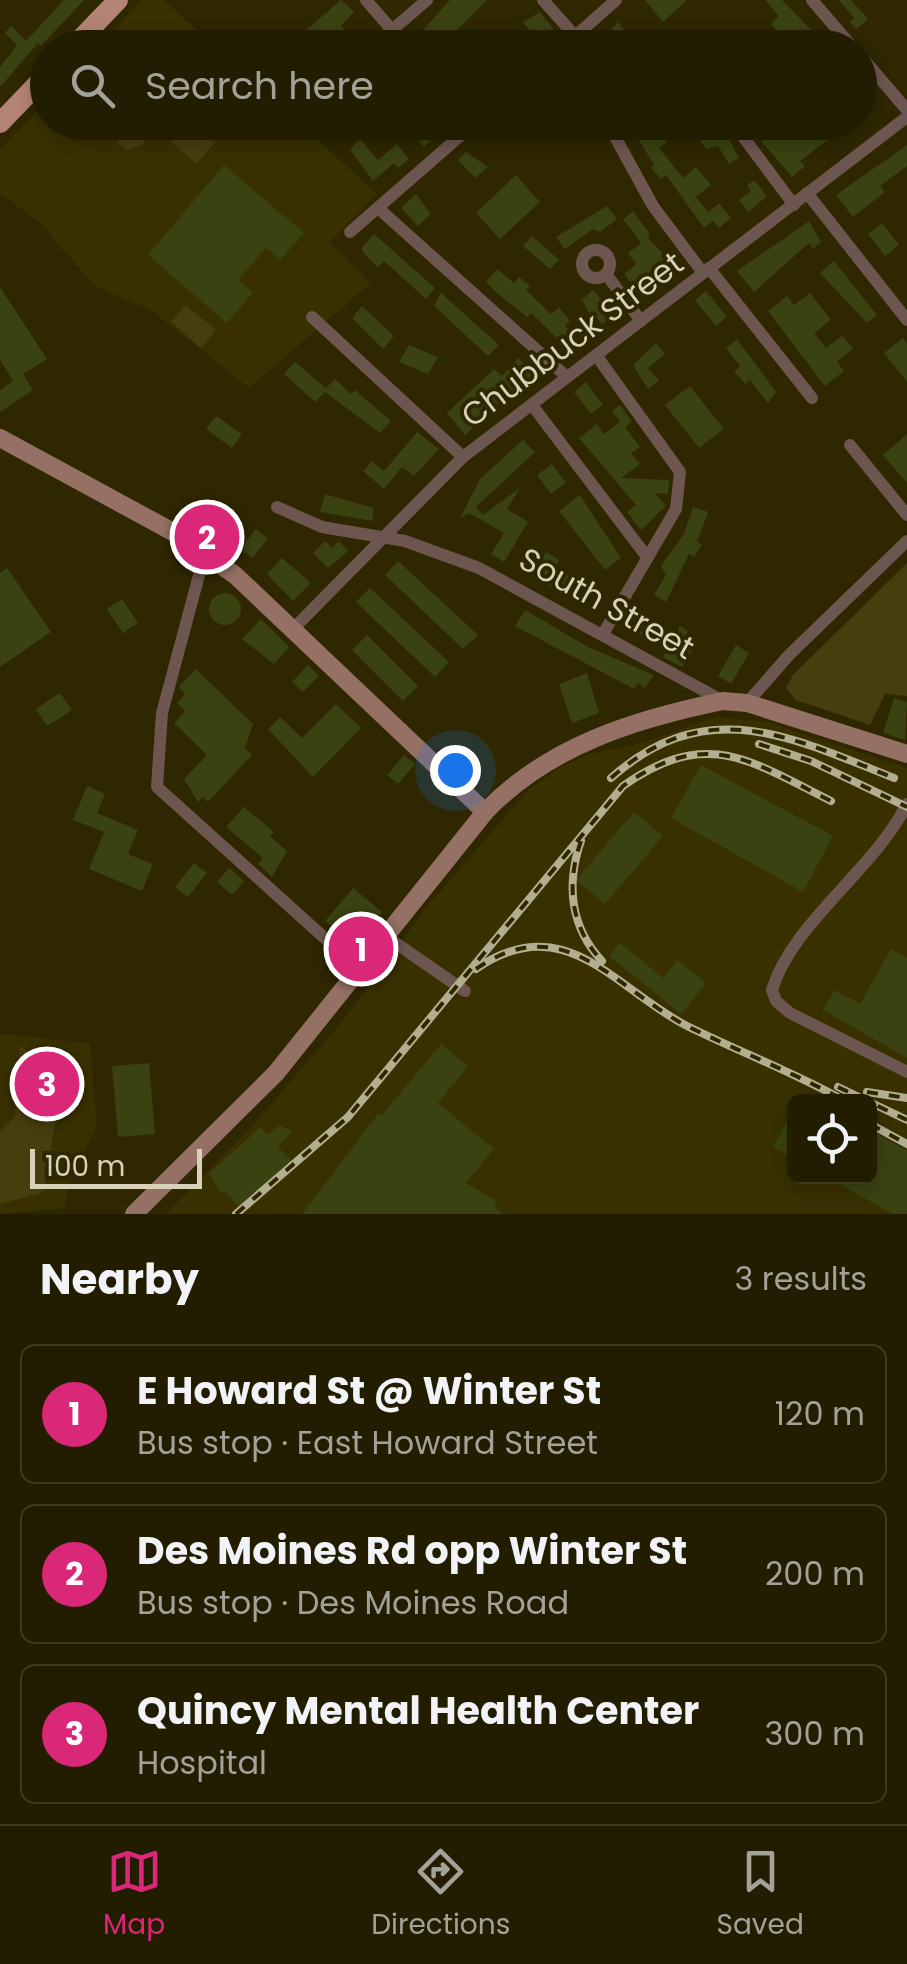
<!DOCTYPE html>
<html lang="en">
<head>
<meta charset="utf-8">
<style>
	body { margin:0; font-family:Poppins,sans-serif; background:#2e2a0f; color:#f1f3f6 }
	.controls { position:absolute; right:30px; bottom:30px; display:grid; overflow:hidden; border-radius:15px; box-shadow:0 5px 15px #0003 }
	.controls button { width:90px; height:90px; display:grid; place-items:center; padding:0; border:0; border-bottom:2px solid #3f3b22; background:#221d00; color:#f1f3f6; font:50px sans-serif }
	.scale { position:absolute; left:30px; bottom:25px; width:172px; box-sizing:border-box; padding-left:10px; border:5px solid #d7d2b7; border-top:0; font-size:28px; line-height:35px; white-space:nowrap; color:#d7d2b7; -webkit-text-stroke:8px #2e2700; paint-order:stroke }
	.you { position:absolute; left:455px; top:770px; width:35px; height:35px; margin:-25px; border:8px solid #fff; border-radius:50%; background:#1a73e8; box-shadow:0 0 0 15px #1a73e833 }
	.badge { display:grid; place-items:center; width:65px; height:65px; border-radius:50%; background:#db2777; color:#fff; font-size:32px; font-weight:700 }
	.pin { position:absolute; translate:-50% -50%; border:5px solid #fff; box-shadow:0 2px 10px #0006 }
	.list { margin:0; padding:0; list-style:none }
	h2 { display:flex; justify-content:space-between; align-items:center; height:130px; margin:0; padding:0 40px; font-size:42px }
	h2 small { font-size:32px; font-weight:400; color:#a2a299 }
	.list li { display:grid; grid-template-columns:65px 1fr auto; gap:30px; align-items:center; box-sizing:border-box; height:140px; margin:0 20px 20px; padding:0 20px; border:2px solid #3f3b22; border-radius:15px }
	.list b { display:block; font-size:38px; white-space:nowrap }
	.list p { margin:0; font-size:32px; white-space:nowrap; color:#a2a299 }
	.list em { font-size:32px; font-style:normal; color:#a2a299 }
	.icon { flex:none; width:55px; height:55px; fill:none; stroke:currentColor; stroke-width:2; stroke-linecap:round; stroke-linejoin:round }
	.map { position:relative; flex:none; width:907px; height:1214px; overflow:hidden }
	.search { position:absolute; background:#221d00; box-shadow:0 5px 15px #0003; left:30px; right:30px; top:30px; height:110px; display:flex; align-items:center; gap:25px; box-sizing:border-box; padding:0 35px; border-radius:55px; color:#a2a299; font-size:38px }
	.sheet { height:610px; background:#221d00 }
	nav { display:flex; justify-content:space-around; align-items:center; box-sizing:border-box; height:140px; border-top:2px solid #3f3b22; background:#221d00; font-size:28px; color:#a2a299 }
	nav a { display:grid; justify-items:center; gap:5px }
	nav .on { color:#db2777 }
	.map>svg:first-child { display:block }
</style>
</head>
<body>
<div class="map">
<svg width="907" height="1214" viewBox="0 0 907 1214">
	<rect width="100%" height="100%" fill="#2e2700"/>
	<g fill="#393000" fill-rule="evenodd">
		<path d="M142 0H164L215 47H97Z"/>
		<path d="M47 100 48 122 299 123 377 194 330 242 371 283 249 388 151 310 96 287 39 222 0 194V150Z"/>
		<path d="M716 717 767 722 907 768V1214H166L256 1122 345 1018 425 909 529 789 560 767 590 754 641 743ZM794 1102H870V1176H794Z"/>
		<path d="M0 1034 90 1043 97 1126 72 1176 64 1208 0 1214Z"/>
	</g>
	<g fill="#473e0f">
		<path d="M119 123V122L160 123 141 146 127 150 117 142Z"/>
		<path d="M173 123H192L215 143 196 164 163 134Z"/>
		<path d="M186 305 216 330 201 348 171 322Z"/>
		<path d="M907 563V696L885 694 870 725 796 700 786 688 793 675Z"/>
		<path d="M20 1046 40 1061 64 1105C46 1132 55 1162 42 1193L0 1204V1131L15 1117Z"/>
	</g>
	<g fill="#3a4211">
		<path d="M64 0H84L41 46 38 43 0 87V67L17 45 5 33 11 26 26 41Z"/>
		<path d="M341 0 354 12 341 26 359 48H317L304 32Z"/>
		<path d="M450 0H487L455 32 458 39 450 48 439 38 429 48H407Z"/>
		<path d="M645 0H687L663 22Z"/>
		<path d="M765 0H782L829 48H800L786 32 781 36 771 24 779 16Z"/>
		<path d="M839 0H851L868 19 856 29 850 22 854 18Z"/>
		<path d="M540 12 555 31 541 43 523 22Z"/>
		<path d="M618 22 639 48H592L608 34Z"/>
		<path d="M420 122H448L424 147 410 130Z"/>
		<path d="M628 122H646L654 135 658 132 667 142 659 148 683 178 696 167 711 185 696 197 708 212 719 203 731 218 719 228 713 221 704 228 666 175 661 179 651 168 654 165Z"/>
		<path d="M689 122H720L739 158 729 164 718 146 706 149Z"/>
		<path d="M745 122H852L800 161 805 166 792 177Z"/>
		<path d="M360 139 378 160 397 144 409 159 398 168 394 163 373 181 350 149Z"/>
		<path d="M907 145V166L880 186 885 192 853 217 836 195Z"/>
		<path d="M466 152 488 167 475 178 458 160Z"/>
		<path d="M224 165 304 233 280 260 266 248 238 280 253 293 227 323 148 255Z"/>
		<path d="M516 175 540 202 500 239 476 213Z"/>
		<path d="M754 180 767 196 748 212 739 200 751 191 747 186Z"/>
		<path d="M416 194 431 214 418 226 401 208Z"/>
		<path d="M607 206 617 219 600 232 593 229 565 249 556 237Z"/>
		<path d="M633 211 650 234 647 237 673 264 639 292 624 274 636 264 628 253 641 243 623 219Z"/>
		<path d="M809 221 821 242 813 249 809 243 754 292 737 271Z"/>
		<path d="M882 223 899 245 885 256 868 234Z"/>
		<path d="M374 234 435 288 426 299 384 261 378 267 367 257 361 249Z"/>
		<path d="M532 236 559 260 550 269 523 246Z"/>
		<path d="M834 261 877 315 867 323 820 273Z"/>
		<path d="M497 269 514 283 519 277 530 286 526 290 551 314 559 307 570 321 565 325 569 331 559 340 531 313 527 317 499 295 486 282Z"/>
		<path d="M0 287 47 359 23 374 33 390 0 412V390L13 381 0 360Z"/>
		<path d="M593 290 614 314 602 324 596 317 593 320 582 300Z"/>
		<path d="M706 291 727 317 716 326 695 300Z"/>
		<path d="M441 293 499 345 488 356 434 306Z"/>
		<path d="M810 293 831 320 814 333 826 348 842 336 853 348 837 362 844 371 825 386 768 311 787 296 794 305Z"/>
		<path d="M362 306 394 336 383 349 352 318Z"/>
		<path d="M903 338 907 344V382L884 353Z"/>
		<path d="M737 339 776 392 768 403 750 380 745 384 734 371 740 366 726 348Z"/>
		<path d="M656 343 665 354 648 368 659 381 648 389 633 365Z"/>
		<path d="M409 345 438 357 428 374 399 362Z"/>
		<path d="M518 358 534 374 508 401 504 398 465 435 447 413 494 369 502 376Z"/>
		<path d="M295 362 326 388 335 379 351 394 355 390 391 421 380 433 325 392 315 402 284 374Z"/>
		<path d="M586 382 603 405 591 414 574 392Z"/>
		<path d="M690 386 724 429 699 448 665 405Z"/>
		<path d="M620 405 632 422 625 427 640 447 631 453 640 464 621 478 669 480 668 494 655 493 666 506 641 530 627 512 636 505 579 438 597 424 604 434 620 422 612 411Z"/>
		<path d="M216 416 242 434 232 448 206 429Z"/>
		<path d="M417 432 439 449 414 476 402 467 384 489 363 471 372 461 384 471Z"/>
		<path d="M907 434V483L883 455Z"/>
		<path d="M523 440 535 452 476 507 483 515 520 488 507 509 528 522 504 562 491 554 504 533 469 513 460 518 480 479Z"/>
		<path d="M552 464 566 483 551 494 537 475Z"/>
		<path d="M325 494 374 508 372 521 320 512Z"/>
		<path d="M580 495 621 558 605 570 559 511Z"/>
		<path d="M693 507 708 512 697 542 702 544 694 557 689 554 666 602 654 595 666 575 661 566 684 534Z"/>
		<path d="M256 529 268 539 252 558 240 548Z"/>
		<path d="M325 541 332 548 339 541 348 551 328 568 313 553Z"/>
		<path d="M546 552 559 560 555 567 575 579 565 595 532 575Z"/>
		<path d="M282 558 311 583 293 601 267 574Z"/>
		<path d="M398 561 478 635 463 649 385 575Z"/>
		<path d="M7 568 51 632 0 667V573Z"/>
		<path d="M370 588 449 662 435 677 356 602Z"/>
		<circle cx="225" cy="609" r="16"/>
		<path d="M122 599 138 623 123 633 107 609Z"/>
		<path d="M525 610 588 647 654 675 645 688 638 683 634 689 515 626Z"/>
		<path d="M637 610 655 624 647 638 627 627Z"/>
		<path d="M261 619 289 647 274 664 242 639Z"/>
		<path d="M680 626 688 631 683 640 694 646 682 667 663 657Z"/>
		<path d="M367 635 418 686 403 701 352 650Z"/>
		<path d="M736 645 749 653 731 684 718 676Z"/>
		<path d="M308 665 319 676 303 692 292 682Z"/>
		<path d="M196 669 253 724 245 748 252 755 208 802 203 797 198 802 184 779 207 755 174 723 185 711 177 703 185 694 179 687Z"/>
		<path d="M587 673 599 713 572 723 559 684Z"/>
		<path d="M60 693 72 710 47 726 36 709Z"/>
		<path d="M894 698 907 702 905 740 883 733Z"/>
		<path d="M336 704 361 728 313 777 268 729 280 717 302 738Z"/>
		<path d="M404 755 415 764 398 784 387 775Z"/>
		<path d="M701 765 833 836 803 892 671 818Z"/>
		<path d="M87 786 105 794 97 813 138 830 128 854 153 864 142 891 89 869 104 832 73 820Z"/>
		<path d="M244 807 274 832 270 836 287 851 272 877 258 864 263 858 226 827Z"/>
		<path d="M634 812 663 836 605 904 576 880Z"/>
		<path d="M194 863 207 873 188 897 175 887Z"/>
		<path d="M229 868 244 881 232 895 217 882Z"/>
		<path d="M353 888 382 912 354 946 325 921Z"/>
		<path d="M620 943 663 978 677 960 706 983 681 1014 609 956Z"/>
		<path d="M891 949 907 958V1058L823 1010 835 990 860 1004Z"/>
		<path d="M441 1044 468 1066 438 1103 494 1149 466 1183 498 1202 494 1206 503 1214H302L379 1113 382 1115Z"/>
		<path d="M149 1063 155 1134 118 1137 112 1066Z"/>
		<path d="M794 1108V1159L773 1147Z"/>
		<path d="M280 1125 292 1132 278 1147 292 1161 239 1207 225 1191 221 1194 209 1173 261 1127 268 1135Z"/>
		<path d="M870 1130 907 1151V1214H893L825 1176H870Z"/>
	</g>
	<g fill="none" stroke-linecap="round" stroke-linejoin="round">
		<g stroke="#6d564f" stroke-width="12">
			<path d="M366 0 392 30"/>
			<path d="M543 0 575 36"/>
			<path d="M812 0 853 48"/>
			<path d="M371 48 427 0"/>
			<path d="M562 48 616 0"/>
			<path d="M860 55 907 110"/>
			<path d="M607 122 653 206 703 273"/>
			<path d="M732 122 794 205"/>
			<path d="M807 193 907 320"/>
			<path d="M378 208 567 377"/>
			<path d="M350 232 476 122"/>
			<circle cx="596" cy="264" r="14"/>
			<path d="M709 268 812 398"/>
			<path d="M606 274 641 321"/>
			<path d="M312 317 463 457"/>
			<path d="M596 355 680 472 676 509 603 634"/>
			<path d="M532 405 647 557"/>
			<path d="M850 445 907 515"/>
			<path d="M277 507 322 527 405 541 479 568 723 701"/>
			<path d="M205 553 162 713 157 787 359 969"/>
			<path d="M293 629 463 457 907 117"/>
			<path d="M747 703 789 655 907 541"/>
			<path d="M907 804C874 870 792 923 772 990L776 1001 790 1013 907 1072"/>
			<path d="M384 935 465 991"/>
		</g>
		<g stroke="#957064" stroke-width="18">
			<path d="M0 438 173 532 235 575 485 812"/>
			<path d="M134 1214 276 1073 485 812C548 746 635 719 723 701L747 703 907 754"/>
		</g>
		<g stroke="#b38475" stroke-width="20">
			<path d="M72 48 118 0"/>
			<path d="M0 123 48 73"/>
		</g>
		<g stroke="#b3ae90" stroke-width="8">
			<g id="rail">
				<path d="M759 744 811 761 907 807"/>
				<path d="M611 778C707 693 791 737 894 778"/>
				<path d="M581 841C566 884 570 927 602 961"/>
				<path d="M476 969C565 907 616 990 687 1026 740 1052 795 1073 847 1102"/>
				<path d="M838 1087 907 1120"/>
				<path d="M867 1092 907 1098"/>
				<path d="M870 1124 907 1144"/>
				<path d="M236 1214 348 1117 623 786C707 727 749 760 831 801"/>
			</g>
		</g>
		<use href="#rail" stroke="#2e2700" stroke-width="4" stroke-dasharray="11" stroke-linecap="butt"/>
	</g>
	<g text-anchor="middle" dominant-baseline="central" stroke-width="8" stroke-linejoin="round" paint-order="stroke">
		<g font-size="32" fill="#d7d2b7" stroke="#2e2700">
			<text transform="translate(572 339) rotate(-37)">Chubbuck Street</text>
			<text transform="translate(607 603) rotate(29)">South Street</text>
		</g>
	</g>
</svg>
<div class="controls">
<button><svg class="icon" aria-label="locate" viewBox="0 0 24 24"><circle cx="12" cy="12" r="6"/><path d="M12 2v4M12 18v4M2 12h4M18 12h4"/></svg></button>
</div>
<div class="scale">100 m</div>
<div class="you"></div>
<div class="pin badge" style="left:361px;top:949px">1</div>
<div class="pin badge" style="left:207px;top:537px">2</div>
<div class="pin badge" style="left:47px;top:1084px">3</div>
<div class="search"><svg class="icon" aria-label="search" viewBox="0 0 24 24"><circle cx="10" cy="10" r="6"/><path d="M15 15l6 6"/></svg>Search here</div>
</div>
<section class="sheet">
<h2>Nearby<small>3 results</small></h2>
<ul class="list">
<li><span class="badge">1</span><div><b>E Howard St @ Winter St</b><p>Bus stop · East Howard Street</p></div><em>120 m</em></li>
<li><span class="badge">2</span><div><b>Des Moines Rd opp Winter St</b><p>Bus stop · Des Moines Road</p></div><em>200 m</em></li>
<li><span class="badge">3</span><div><b>Quincy Mental Health Center</b><p>Hospital</p></div><em>300 m</em></li>
</ul>
</section>
<nav>
<a class="on"><svg class="icon" aria-label="map" viewBox="0 0 24 24"><path d="M3 6l6-2 6 2 6-2v14l-6 2-6-2-6 2zM9 4v14M15 6v14"/></svg>Map</a>
<a><svg class="icon" aria-label="directions" viewBox="0 0 24 24"><path d="M12 3l9 9-9 9-9-9zM9 14v-3h6M13 9l2 2-2 2"/></svg>Directions</a>
<a><svg class="icon" aria-label="saved" viewBox="0 0 24 24"><path d="M7 4h10v16l-5-4-5 4z"/></svg>Saved</a>
</nav>
</body>
</html>
